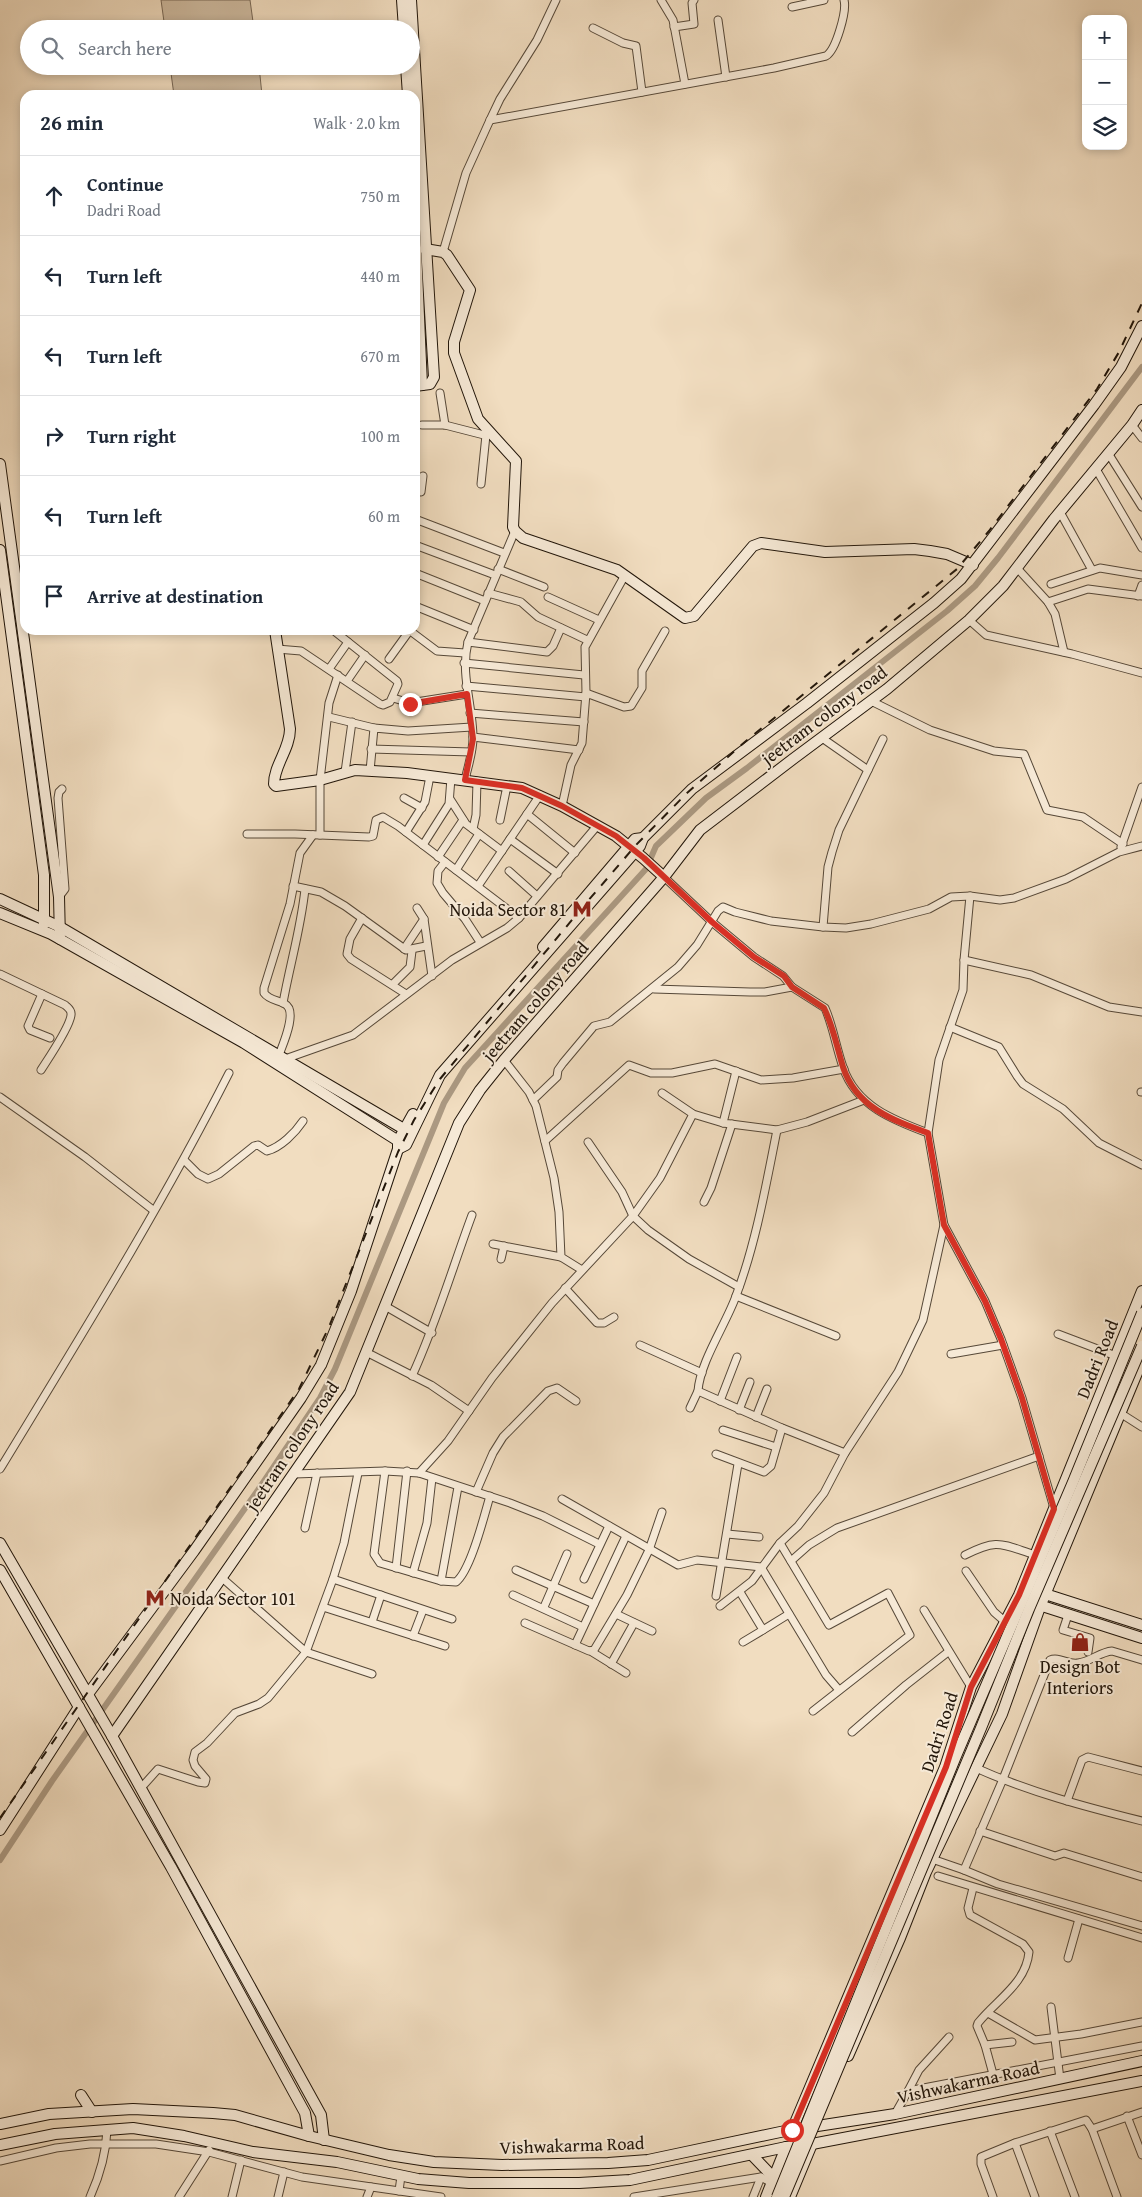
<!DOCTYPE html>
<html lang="en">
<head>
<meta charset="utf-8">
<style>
	body { margin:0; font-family:"Gentium Book Plus",serif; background:#f2f2f3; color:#1f2937 }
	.controls { position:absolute; right:15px; top:15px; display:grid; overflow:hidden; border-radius:10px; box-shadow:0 2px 8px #0003 }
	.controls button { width:45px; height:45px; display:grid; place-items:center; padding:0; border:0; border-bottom:1px solid #e0e1e3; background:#fff; color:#1f2937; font:25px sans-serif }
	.stop { position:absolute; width:15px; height:15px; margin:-11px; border:4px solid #d93025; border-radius:50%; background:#fff }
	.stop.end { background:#d93025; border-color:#fff; box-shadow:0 1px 5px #0008 }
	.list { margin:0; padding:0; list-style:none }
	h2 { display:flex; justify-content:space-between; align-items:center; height:65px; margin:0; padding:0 20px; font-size:21px }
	h2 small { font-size:16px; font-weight:400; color:#747a83 }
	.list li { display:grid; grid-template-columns:32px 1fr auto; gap:15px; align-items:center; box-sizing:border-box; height:80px; padding:0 20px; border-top:1px solid #e0e1e3 }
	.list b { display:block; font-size:19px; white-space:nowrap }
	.list p { margin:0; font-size:16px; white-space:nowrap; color:#747a83 }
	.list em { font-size:16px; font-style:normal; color:#747a83 }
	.icon { flex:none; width:28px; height:28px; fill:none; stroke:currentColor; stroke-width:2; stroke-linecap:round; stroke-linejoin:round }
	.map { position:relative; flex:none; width:1142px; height:2197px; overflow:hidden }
	.search { position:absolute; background:#fff; box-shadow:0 2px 8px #0003; left:20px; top:20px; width:400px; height:55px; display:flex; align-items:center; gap:12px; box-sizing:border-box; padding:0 18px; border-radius:28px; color:#747a83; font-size:19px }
	.panel { position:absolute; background:#fff; box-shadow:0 2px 8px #0003; left:20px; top:90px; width:400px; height:545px; border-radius:15px }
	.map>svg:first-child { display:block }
</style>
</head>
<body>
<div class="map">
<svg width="1142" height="2197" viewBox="0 0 1142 2197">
	<rect width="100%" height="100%" fill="#f1ddc0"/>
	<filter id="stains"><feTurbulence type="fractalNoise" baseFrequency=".004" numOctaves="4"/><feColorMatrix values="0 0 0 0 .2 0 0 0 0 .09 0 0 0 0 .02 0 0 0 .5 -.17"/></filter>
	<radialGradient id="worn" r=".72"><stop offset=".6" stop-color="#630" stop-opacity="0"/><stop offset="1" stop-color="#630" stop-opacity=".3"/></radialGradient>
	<g fill="#cebba1" stroke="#786856">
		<path d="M161 0H250L254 29H165Z"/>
		<path d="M170 66H259L262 95H174Z"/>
	</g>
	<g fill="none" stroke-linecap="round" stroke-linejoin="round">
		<path stroke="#ab9982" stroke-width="6" d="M0 1860 52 1781 258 1490 320 1398 335 1369 444 1103 465 1068 646 869 656 846 706 798 747 768 947 611 975 586 998 558 1142 367"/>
		<g stroke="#564838" stroke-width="9">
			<g id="street">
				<path d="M661 0 673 20 685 84"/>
				<path d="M792 7 824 0"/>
				<path d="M718 20 726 77"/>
				<path d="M674 27 694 24 692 3 694 0"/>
				<path d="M593 28 623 43 636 46 642 92"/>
				<path d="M490 120 774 68 826 56C836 50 847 11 844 0"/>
				<path d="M443 252 466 173 490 120 500 99 537 40 556 0"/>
				<path d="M440 393 445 425"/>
				<path d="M422 425H445L484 435 491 433"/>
				<path d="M1132 425 1142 438"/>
				<path d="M1108 453 1142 507"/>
				<path d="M1096 469 1142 548"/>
				<path d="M481 484 486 435"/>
				<path d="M415 490 421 492 423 476"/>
				<path d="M1060 512 1092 570"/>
				<path d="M415 519 504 553"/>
				<path d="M415 545 495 575"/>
				<path d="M1017 568 1048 602 1055 614 1064 652"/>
				<path d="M498 569 544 587"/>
				<path d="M415 573 485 601"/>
				<path d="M1051 584 1100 568 1142 575"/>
				<path d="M488 593 521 602 538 617 587 640"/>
				<path d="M1138 596 1142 585"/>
				<path d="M548 597 599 620"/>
				<path d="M1048 602 1088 589 1142 596"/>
				<path d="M415 606 474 630"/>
				<path d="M969 620 986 635 1072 654 1142 673"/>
				<path d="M409 630 437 651 465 653"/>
				<path d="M468 642 547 652 553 646 561 628"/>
				<path d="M277 649 301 651 380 704 383 705 390 702 398 684 397 681 333 630"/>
				<path d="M389 659 410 630"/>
				<path d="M464 663 584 675"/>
				<path d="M329 669 348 642"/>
				<path d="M347 681 365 655"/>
				<path d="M466 686 586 697"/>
				<path d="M586 693 624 707 631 706 642 688V671L665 631"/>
				<path d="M393 698 410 703 467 694"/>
				<path d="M871 701 930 730 994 751 1024 754 1047 810 1083 817 1123 844"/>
				<path d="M470 713 584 722"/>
				<path d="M329 717 374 728"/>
				<path d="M473 737 579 750"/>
				<path d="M822 738 868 770"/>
				<path d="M371 749 471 752"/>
				<path d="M370 771 374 728 408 731 472 727"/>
				<path d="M345 772 352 722"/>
				<path d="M465 780C468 766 473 752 473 738 473 705 460 675 468 642L515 531"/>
				<path d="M404 798 422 808"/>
				<path d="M450 799 466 824 502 851"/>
				<path d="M562 806 571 765 582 743 586 693 585 647 625 575"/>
				<path d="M527 814 575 853"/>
				<path d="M500 820 507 786"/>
				<path d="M473 829 476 815 477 781"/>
				<path d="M406 832 425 802 430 776"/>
				<path d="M247 834H295L369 837 373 836 376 820 383 817 398 826 519 918"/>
				<path d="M320 835V780L329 703 338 675"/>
				<path d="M510 839 558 874"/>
				<path d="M423 845 449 804 451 778"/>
				<path d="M1121 847 1142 787"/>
				<path d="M438 857 463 820"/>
				<path d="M445 862 438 871 437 883 443 893 465 919 480 942"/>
				<path d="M456 870 479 834"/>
				<path d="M509 871 537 896"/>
				<path d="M664 877 712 922 754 957 783 976 792 987 825 1008C833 1026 836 1047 843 1067 856 1106 893 1120 928 1133L944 1225 985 1301 1001 1339 1022 1398 1054 1508"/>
				<path d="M293 886 321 892 345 906 406 950 426 946"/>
				<path d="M478 886 540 795"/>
				<path d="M59 897 65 889 58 798 59 792 62 789"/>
				<path d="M417 908 424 919 432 976"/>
				<path d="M362 918 350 939 347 954 351 959 406 994"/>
				<path d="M823 927 828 867 832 852 839 830 883 739"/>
				<path d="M404 949 424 919"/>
				<path d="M964 960 1031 975 1109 1007 1142 1012"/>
				<path d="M0 974 65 1005C68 1008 72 1010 71 1015 70 1027 48 1059 41 1070"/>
				<path d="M393 984 410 967 412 951"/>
				<path d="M654 989 750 992H765L792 987"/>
				<path d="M42 994 28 1026 30 1030 50 1038"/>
				<path d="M283 1003C290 964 301 928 305 889"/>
				<path d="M950 1027 999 1047 1017 1076 1023 1084 1063 1109 1099 1143 1142 1165"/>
				<path d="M279 1055C283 1044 298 1011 285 1004 278 1000 269 1000 264 993V988L290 904 300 853 313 835"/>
				<path d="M285 1059 353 1035 452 960 507 928 519 918 597 826"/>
				<path d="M504 1060 529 1092 536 1106 554 1178 559 1212 561 1257 582 1270"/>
				<path d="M736 1071 723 1123 777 1130 807 1122 864 1100"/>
				<path d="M1141 1092H1142"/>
				<path d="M662 1093 693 1114 723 1123"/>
				<path d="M0 1097 85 1157 153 1210"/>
				<path d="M533 1100 557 1077 558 1070 563 1063 594 1026 610 1022 678 967 697 945 718 911 723 907 735 912 771 921 823 927 846 928 871 924 929 909 951 897 970 896 1000 900 1014 898 1066 879 1119 852 1142 846"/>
				<path d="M777 1130C766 1185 756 1243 736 1296 726 1324 700 1362 698 1391L782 1428 845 1453"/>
				<path d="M928 1133 939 1060 963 990 964 960 970 896"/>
				<path d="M545 1141 629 1065 651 1073H672L715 1064 761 1080 793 1078 844 1069"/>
				<path d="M588 1142 622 1192 633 1216 648 1230 689 1259 739 1287"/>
				<path d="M184 1160 198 1174 208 1179 219 1174 254 1146 258 1145 267 1151C281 1147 295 1133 303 1121"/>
				<path d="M704 1202 711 1188 732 1124"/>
				<path d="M493 1244 561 1257"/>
				<path d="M501 1259 504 1246"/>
				<path d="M565 1288 597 1323H604L614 1317"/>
				<path d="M736 1296 836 1336"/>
				<path d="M385 1306 432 1333"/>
				<path d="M1058 1334 1116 1356"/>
				<path d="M640 1345 702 1373"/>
				<path d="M366 1352 431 1385 469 1411"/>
				<path d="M951 1354 1003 1345"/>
				<path d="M412 1376C436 1324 452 1269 472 1215"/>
				<path d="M720 1401 737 1357"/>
				<path d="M690 1408 698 1391"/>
				<path d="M739 1410 750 1382"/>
				<path d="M1120 1413 1142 1427"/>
				<path d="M756 1417 767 1389"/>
				<path d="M723 1430 776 1447"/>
				<path d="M716 1454 764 1472 771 1466 782 1428"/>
				<path d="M0 1469C79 1339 160 1209 229 1073"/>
				<path d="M385 1471 374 1554 380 1563 441 1581 458 1487"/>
				<path d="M419 1473 448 1441 492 1378 552 1303 633 1216 660 1178 693 1114"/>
				<path d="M294 1474 385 1471 419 1473 510 1503 543 1516 599 1544"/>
				<path d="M476 1492 493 1453 503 1437 548 1391 557 1388 576 1401"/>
				<path d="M562 1499 678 1565 697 1560 761 1567 826 1675 839 1690"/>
				<path d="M305 1528 317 1473"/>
				<path d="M727 1534 759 1537"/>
				<path d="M780 1543 829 1625 888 1593 910 1635 813 1711"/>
				<path d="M965 1555C998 1538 1001 1544 1035 1555"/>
				<path d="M791 1561 809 1545 837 1528 1039 1456"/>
				<path d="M396 1568 407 1471"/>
				<path d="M516 1570 594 1604"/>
				<path d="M966 1571 994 1612 1002 1619 1008 1618"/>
				<path d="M413 1573 427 1523 432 1478"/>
				<path d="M221 1577 306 1652 372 1674"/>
				<path d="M333 1579 452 1619"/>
				<path d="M584 1579 609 1526"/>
				<path d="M441 1581 456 1582C471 1570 484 1516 490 1496"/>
				<path d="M740 1592 763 1630 743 1642"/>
				<path d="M513 1595 583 1627"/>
				<path d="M716 1596 738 1464"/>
				<path d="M720 1606 752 1581 780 1543 798 1526 824 1493 845 1453 898 1372 923 1320 944 1225"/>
				<path d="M323 1607 445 1646"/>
				<path d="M544 1607 567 1554"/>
				<path d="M924 1610 971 1687"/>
				<path d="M616 1614 652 1631"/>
				<path d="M1068 1615 1063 1630 1090 1638 1088 1652"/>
				<path d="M372 1622 381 1595"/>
				<path d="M525 1623 589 1651 594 1650 627 1595 649 1550 662 1512"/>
				<path d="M763 1630 789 1614"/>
				<path d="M413 1636 423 1610"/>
				<path d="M575 1645 626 1536"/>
				<path d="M592 1652 626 1673"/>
				<path d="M1142 1660 1112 1651C1100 1652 1090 1662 1078 1663 1068 1665 1059 1656 1050 1660L1003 1779 964 1870 998 1884 1142 1926"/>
				<path d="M611 1664 634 1623"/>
				<path d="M852 1732 906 1685 948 1652"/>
				<path d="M976 1768C1029 1792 1086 1807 1142 1821"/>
				<path d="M141 1788 158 1769 198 1782 205 1783 206 1779 195 1766 193 1760 195 1752 207 1743 235 1713 259 1704 268 1698 306 1652 333 1579 344 1543 358 1473"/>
				<path d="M1067 1801 1082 1760 1088 1757 1142 1771"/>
				<path d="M980 1831 1055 1856 1064 1853 1142 1877"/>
				<path d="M932 1859 964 1870"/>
				<path d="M938 1876 1142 1938"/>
				<path d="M973 1888 968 1908 970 1915 1023 1944 1029 1952C1026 1984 996 2000 978 2023L977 2026 985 2045 993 2074"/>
				<path d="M1068 1958 1079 1919"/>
				<path d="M1051 2007 1060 2079"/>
				<path d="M988 2013 1035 2040 1081 2034 1142 2022"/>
				<path d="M985 2045 1012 2042"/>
				<path d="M908 2091 919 2070 949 2037"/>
				<path d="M895 2114 908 2091 1142 2046"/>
				<path d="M1127 2116 1142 2155"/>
				<path d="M1092 2129 1142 2112"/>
				<path d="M1050 2131 1075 2197"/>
				<path d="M1015 2143 1035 2197"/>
				<path d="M0 2161 56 2148 90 2144H156L209 2152 302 2177 441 2197"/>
				<path d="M399 2191 401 2176"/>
				<path d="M90 2197C100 2175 106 2154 107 2130"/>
				<path d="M179 2197 209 2150"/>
				<path d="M232 2197 241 2160"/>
				<path d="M278 2197 284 2172"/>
				<path d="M367 2197 371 2187"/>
				<path d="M634 2197 761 2177 775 2185"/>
				<path d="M753 2197 761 2177"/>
				<path d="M993 2197 981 2164V2157L1015 2143 1086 2120 1092 2129 1117 2197"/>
			</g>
		</g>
		<g stroke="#22160a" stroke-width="12">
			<g id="secondary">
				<path d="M402 0 404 29"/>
				<path d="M411 0 434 377 430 384 415 386"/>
				<path d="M406 66 408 95"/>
				<path d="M415 226 422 385"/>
				<path d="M425 249 443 252 447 255 470 290 454 342V353L478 419 516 461 513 527 515 531 523 538 617 570 685 618 694 616 753 546 761 543 825 552 914 549 930 551 947 554 973 565"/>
				<path d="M0 464 59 897 60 939"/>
				<path d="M0 550 44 875V924"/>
				<path d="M275 630 290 729C290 749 274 765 274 784L276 786 320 780 355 770 407 773 522 788 562 806 616 836 643 858 664 877"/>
				<path d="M0 899 60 927 409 1132"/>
				<path d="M0 913 51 934 244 1043 403 1144"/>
				<path d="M543 947 635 839 643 838"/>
				<path d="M398 1149 406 1145 440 1075 640 846 643 838 692 789 807 703 934 603 961 579 1094 405 1121 367 1142 326"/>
				<path d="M0 1543 112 1736 321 2115 324 2140"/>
				<path d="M0 1570 171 1867 305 2113 309 2136"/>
				<path d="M1042 1593 1142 1625"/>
				<path d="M1036 1604 1142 1638"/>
				<path d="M88 1694 194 1551 301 1398 321 1365 351 1291 398 1149V1141L413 1114"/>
				<path d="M112 1736 350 1392 459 1123 480 1090 504 1060 664 877 700 830 793 759 887 689 969 620 1003 586 1054 519 1132 425 1142 410"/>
				<path d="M0 1830 79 1707"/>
				<path d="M848 2056 900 1938 926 1872 1002 1714 1040 1607 1142 1361"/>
				<path d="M81 2095 92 2112"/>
				<path d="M0 2124 49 2114 133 2109 213 2113 235 2115 309 2136 389 2155 434 2162 502 2165 608 2163 648 2160 785 2131 895 2114 1142 2061"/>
				<path d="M792 2130 945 1767 971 1687 1019 1595 1142 1291"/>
				<path d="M0 2145 55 2134 133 2128 184 2136 253 2152 337 2162 418 2179 469 2183H579L630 2180 786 2147 812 2144 1142 2081"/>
				<path d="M752 2155 773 2177"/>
				<path d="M766 2197 786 2147"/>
				<path d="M790 2197 812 2144"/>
			</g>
		</g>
		<use href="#street" stroke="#f6e9d6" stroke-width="7"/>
		<use href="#secondary" stroke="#f6e9d6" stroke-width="10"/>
		<path stroke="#22160a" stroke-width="2" stroke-dasharray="9 9" stroke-linecap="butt" d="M0 1818 299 1389 329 1327 398 1152 414 1120 440 1079 581 909 636 845 687 793 746 741 957 569 989 531 1097 389 1119 352 1142 303"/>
		<g stroke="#22160a" stroke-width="12" stroke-linecap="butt">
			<g id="secondary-bridge">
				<path d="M777 2197 956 1756 1073 1482 1142 1313"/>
				<path d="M784 2197 981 1728 1029 1609 1142 1346"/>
			</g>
		</g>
		<use href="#secondary-bridge" stroke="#f6e9d6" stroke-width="10"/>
	</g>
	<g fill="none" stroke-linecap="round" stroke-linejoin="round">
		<path stroke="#d93025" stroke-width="6" d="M410 704 467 694 473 739 465 780 522 788 562 806 616 836 644 858 712 922 754 957 784 976 792 987 824 1008C833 1026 837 1047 843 1067 856 1107 892 1120 928 1133L944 1225 985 1301 1001 1339 1022 1398 1054 1509 1019 1595 971 1687 946 1767 792 2130"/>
	</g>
	<defs>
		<g id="metro-bare" transform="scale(1.5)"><path d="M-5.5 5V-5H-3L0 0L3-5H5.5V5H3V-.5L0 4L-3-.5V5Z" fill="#8f2418" stroke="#f6e9d6" stroke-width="2.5" paint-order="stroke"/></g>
		<g id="shop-bare" transform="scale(1.5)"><path d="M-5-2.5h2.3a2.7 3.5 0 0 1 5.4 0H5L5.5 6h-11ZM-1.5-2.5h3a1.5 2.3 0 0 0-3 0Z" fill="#8f2418" stroke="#f6e9d6" stroke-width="2.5" paint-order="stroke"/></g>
	</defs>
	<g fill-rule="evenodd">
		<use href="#metro-bare" x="582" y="909"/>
		<use href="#metro-bare" x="155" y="1598"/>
		<use href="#shop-bare" x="1080" y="1642"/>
	</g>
	<g text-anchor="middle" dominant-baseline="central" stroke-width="4" stroke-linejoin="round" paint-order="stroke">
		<g font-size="18" fill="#22160a" stroke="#f6e9d6">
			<text transform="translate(824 715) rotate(-37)">jeetram colony road</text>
			<text transform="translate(535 1001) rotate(-49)">jeetram colony road</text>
			<text transform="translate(1097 1359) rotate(-68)">Dadri Road</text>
			<text transform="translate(292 1446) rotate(-56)">jeetram colony road</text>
			<text transform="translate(939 1732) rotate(-72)">Dadri Road</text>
			<text transform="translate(968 2082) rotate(-12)">Vishwakarma Road</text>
			<text transform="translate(572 2145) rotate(-2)">Vishwakarma Road</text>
		</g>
		<g font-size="18" fill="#22160a" stroke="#f6e9d6" text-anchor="end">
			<text x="567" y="909">Noida Sector 81</text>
			<text x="170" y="1598" text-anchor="start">Noida Sector 101</text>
			<text x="1080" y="1666" text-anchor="middle">Design Bot<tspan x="1080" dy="21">Interiors</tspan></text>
		</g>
	</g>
	<rect width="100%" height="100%" filter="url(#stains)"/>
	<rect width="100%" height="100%" fill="url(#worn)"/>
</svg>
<div class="controls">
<button>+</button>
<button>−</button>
<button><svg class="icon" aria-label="layers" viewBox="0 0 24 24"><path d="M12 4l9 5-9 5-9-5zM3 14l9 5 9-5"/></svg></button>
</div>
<div class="stop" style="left:792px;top:2130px"></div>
<div class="stop end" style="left:410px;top:704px"></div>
<div class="search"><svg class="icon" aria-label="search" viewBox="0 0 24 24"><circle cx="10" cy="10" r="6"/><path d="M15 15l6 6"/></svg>Search here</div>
<section class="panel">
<h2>26 min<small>Walk · 2.0 km</small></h2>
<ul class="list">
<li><svg class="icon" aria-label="ahead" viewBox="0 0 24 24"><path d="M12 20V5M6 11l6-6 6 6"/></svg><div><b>Continue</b><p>Dadri Road</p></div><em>750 m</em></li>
<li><svg class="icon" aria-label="left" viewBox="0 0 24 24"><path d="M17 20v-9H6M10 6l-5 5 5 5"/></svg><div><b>Turn left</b></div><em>440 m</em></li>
<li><svg class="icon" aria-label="left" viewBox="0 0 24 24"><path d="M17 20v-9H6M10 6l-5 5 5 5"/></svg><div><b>Turn left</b></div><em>670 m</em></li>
<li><svg class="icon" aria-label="right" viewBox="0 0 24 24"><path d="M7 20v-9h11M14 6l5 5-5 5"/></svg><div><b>Turn right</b></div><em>100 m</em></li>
<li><svg class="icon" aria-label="left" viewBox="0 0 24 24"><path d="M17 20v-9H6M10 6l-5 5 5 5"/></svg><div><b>Turn left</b></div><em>60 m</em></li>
<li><svg class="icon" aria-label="arrive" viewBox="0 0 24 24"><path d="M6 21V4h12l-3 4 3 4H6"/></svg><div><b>Arrive at destination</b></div></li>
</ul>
</section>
</div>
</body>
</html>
